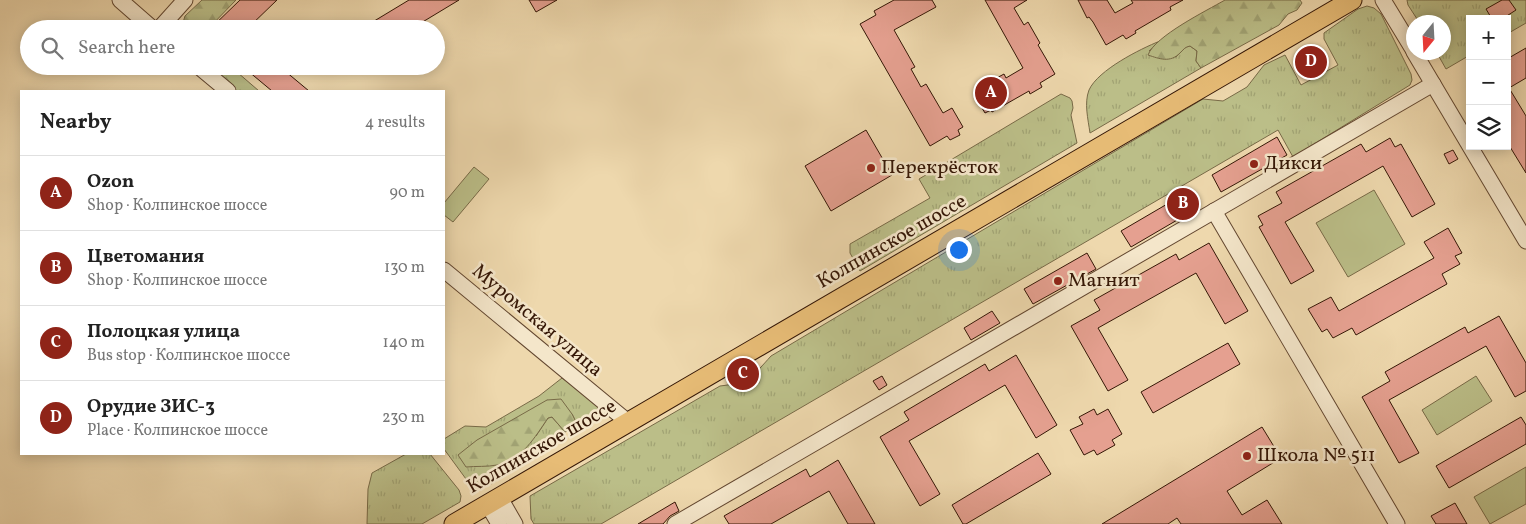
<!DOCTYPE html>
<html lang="en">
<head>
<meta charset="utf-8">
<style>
	body { margin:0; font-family:Vollkorn,serif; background:#f2f2f2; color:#222 }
	.controls { position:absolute; right:15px; top:15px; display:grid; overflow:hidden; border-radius:0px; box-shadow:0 2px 12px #0003 }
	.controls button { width:45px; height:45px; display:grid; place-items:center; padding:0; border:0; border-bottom:1px solid #e0e0e0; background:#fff; color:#222; font:25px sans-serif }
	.compass { position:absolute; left:1406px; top:15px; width:45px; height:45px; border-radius:50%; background:#fff; box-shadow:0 2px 12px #0003; rotate:198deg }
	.you { position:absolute; left:958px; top:249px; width:18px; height:18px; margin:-12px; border:4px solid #fff; border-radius:50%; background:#1a73e8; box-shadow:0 0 0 8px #1a73e833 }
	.badge { display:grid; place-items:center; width:32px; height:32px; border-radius:50%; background:#8f2418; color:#fff; font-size:16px; font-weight:700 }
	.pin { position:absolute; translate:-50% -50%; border:2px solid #fff; box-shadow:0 1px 5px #0006 }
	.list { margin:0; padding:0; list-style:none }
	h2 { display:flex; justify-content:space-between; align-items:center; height:65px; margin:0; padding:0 20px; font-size:21px }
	h2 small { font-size:16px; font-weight:400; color:#767676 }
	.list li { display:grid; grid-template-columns:32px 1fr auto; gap:15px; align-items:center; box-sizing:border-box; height:75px; padding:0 20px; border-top:1px solid #e0e0e0 }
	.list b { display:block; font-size:19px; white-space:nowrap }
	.list p { margin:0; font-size:16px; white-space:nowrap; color:#767676 }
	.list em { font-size:16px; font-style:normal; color:#767676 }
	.icon { flex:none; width:28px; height:28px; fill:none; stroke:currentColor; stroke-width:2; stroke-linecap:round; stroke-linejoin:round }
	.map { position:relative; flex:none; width:1526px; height:524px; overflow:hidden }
	.search { position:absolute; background:#fff; box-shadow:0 2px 12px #0003; left:20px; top:20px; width:425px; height:55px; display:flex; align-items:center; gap:12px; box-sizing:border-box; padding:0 18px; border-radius:28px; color:#767676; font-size:19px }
	.panel { position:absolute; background:#fff; box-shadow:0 2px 12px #0003; left:20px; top:90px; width:425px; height:365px; border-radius:0px }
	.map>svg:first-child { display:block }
</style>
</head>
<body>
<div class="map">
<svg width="1526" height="524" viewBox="0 0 1526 524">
	<defs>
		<pattern id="grass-tufts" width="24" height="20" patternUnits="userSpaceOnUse" patternTransform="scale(1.25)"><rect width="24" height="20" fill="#bbbe88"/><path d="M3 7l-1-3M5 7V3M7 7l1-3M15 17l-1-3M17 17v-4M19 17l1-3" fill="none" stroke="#a1a374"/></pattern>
		<pattern id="forest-firs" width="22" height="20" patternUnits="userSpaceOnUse" patternTransform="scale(1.25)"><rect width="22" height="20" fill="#bbbe88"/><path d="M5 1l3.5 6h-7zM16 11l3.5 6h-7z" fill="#a1a374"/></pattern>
	</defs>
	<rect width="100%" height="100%" fill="#eed8ad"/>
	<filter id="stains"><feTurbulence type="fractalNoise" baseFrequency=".004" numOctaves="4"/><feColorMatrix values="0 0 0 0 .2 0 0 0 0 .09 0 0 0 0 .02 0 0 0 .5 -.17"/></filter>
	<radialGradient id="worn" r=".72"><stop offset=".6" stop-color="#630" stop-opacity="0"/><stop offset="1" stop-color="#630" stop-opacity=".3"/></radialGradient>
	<g fill="url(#grass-tufts)" stroke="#786a47">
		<path d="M1407 0H1526V23L1507 34V19H1470V55L1446 69 1437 53 1444 52V22H1419L1408 5Z"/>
		<path d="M1367 6 1374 8 1381 14 1411 74 1412 80 1410 85 1293 157 1278 130 601 524H534L531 519 530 496 720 386C748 383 753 376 771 356L1203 99 1223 101 1247 87 1264 65 1285 55 1301 85 1338 65 1324 39V33L1358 9Z"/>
		<path d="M1160 41 1149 51 1176 57 1186 47 1190 46 1197 51 1196 61 1201 68 1090 133C1088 119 1084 103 1089 90 1098 70 1140 49 1160 41Z"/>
		<path d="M1061 94 1070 98 1072 101 1073 108 1071 115 1077 143 860 271 850 253V244L930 198 919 179Z"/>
		<path d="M562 378 594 400 598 407 596 415 578 426 572 414 547 400 536 436 548 418 552 417 565 432 551 440 550 445 491 484 477 483 466 479 444 449V439L465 426 486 427 539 396Z"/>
		<path d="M406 454H430L459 490 461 496 460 502 422 524H367L368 489 372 473Z"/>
	</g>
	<g fill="url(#forest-firs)" stroke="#786a47">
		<path d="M202 0H236L208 29H181L185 16Z"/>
		<path d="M1225 0H1300L1302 3 1297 10 1288 14 1279 25 1201 68 1196 61 1197 51 1190 46C1185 47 1184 49 1180 53 1170 63 1160 59 1148 55 1155 36 1206 11 1225 0Z"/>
		<path d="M205 66H230L259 91H235Z"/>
		<path d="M561 399 572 414 578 426 565 432 552 417 548 418C535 437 522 460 497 465 487 467 476 466 466 467L458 455 477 440 547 400Z"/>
	</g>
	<g fill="#bbbe88" stroke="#786a47">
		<path d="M474 167 489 179 453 222 444 215V203Z"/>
		<path d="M1374 190 1405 244 1348 277 1316 223Z"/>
		<path d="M1476 376 1492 401 1437 435 1422 410Z"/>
		<path d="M1526 467V504L1490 524 1474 497Z"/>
	</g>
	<g fill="#e5a090" stroke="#351706">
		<path d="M240 0H277L247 29H210Z"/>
		<path d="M409 0H459L411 29H361Z"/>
		<path d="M529 0H557L536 12Z"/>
		<path d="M894 0H932L936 7 894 30 915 67 911 69 921 87 926 84 943 113 952 108 963 127 958 130 960 135 950 140 947 136 930 146 860 24 876 15 874 11Z"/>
		<path d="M985 0H1027L1014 8 1024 25 1028 22 1040 43 1038 45 1055 74 1040 83 1042 87 1030 94 1029 91 992 112 991 110 985 113 975 96 984 90 982 86 1004 74 1006 78 1023 68Z"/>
		<path d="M1078 0H1107L1115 13 1133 3 1131 0H1183L1170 7 1171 10 1135 31 1136 33 1126 39 1123 35 1106 45 1093 22 1089 17 1087 18Z"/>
		<path d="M1502 0H1509L1516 10 1502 19H1492L1486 9Z"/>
		<path d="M1526 48V78L1509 88 1526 116V173L1507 142V59Z"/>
		<path d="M242 66H279L309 91H272Z"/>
		<path d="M866 130 892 175 831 211 805 166Z"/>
		<path d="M1277 137 1287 155 1221 192 1212 175Z"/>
		<path d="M1390 138 1395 147 1401 144 1435 204 1412 217 1383 166 1285 222 1314 271 1291 284 1259 227 1263 225 1258 216 1282 203 1276 192 1361 144 1366 152Z"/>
		<path d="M1453 150 1458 159 1449 164 1444 154Z"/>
		<path d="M1186 193 1196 209 1131 247 1121 231Z"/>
		<path d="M1448 228 1462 253 1455 256 1460 264 1442 274 1447 284 1356 335 1352 328 1333 338 1327 329 1322 332 1308 309 1331 297 1339 311 1434 258 1424 242Z"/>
		<path d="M1209 243 1248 311 1225 324 1196 273 1098 328 1128 380 1108 391 1071 326 1100 310 1094 300 1176 254 1179 260Z"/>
		<path d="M1087 253 1096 269 1033 304 1024 289Z"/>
		<path d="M992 311 1000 323 971 340 964 328Z"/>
		<path d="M1499 316 1526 363V391L1515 397 1486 346 1389 400 1419 453 1399 463 1362 397 1390 381 1385 372 1465 327 1468 333Z"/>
		<path d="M1228 343 1240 364 1153 413 1141 392Z"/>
		<path d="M1016 355 1057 425 1036 438 1005 385 909 441 940 494 920 506 880 437 909 420 904 412 985 364 989 371Z"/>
		<path d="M882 376 887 385 879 390 873 381Z"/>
		<path d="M1094 409 1097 415 1108 409 1122 434 1112 440 1115 445 1097 455 1094 450 1084 455 1070 430 1083 424 1079 417Z"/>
		<path d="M1521 417 1526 425V444L1449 488 1436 466Z"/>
		<path d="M1262 427 1281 458 1227 491 1242 515 1267 500 1282 524H1181L1177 518 1168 524H1102Z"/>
		<path d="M1038 453 1051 474 966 524H963L952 505Z"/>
		<path d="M838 460 875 524H848L829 491 771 524H729L724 516 806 469 810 477Z"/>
		<path d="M675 502 679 511 670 516 663 524H638Z"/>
		<path d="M1455 503 1467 524H1436L1431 516Z"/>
	</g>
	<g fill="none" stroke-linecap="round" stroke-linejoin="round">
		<g stroke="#634730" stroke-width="17">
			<g id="minor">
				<path d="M120 0 153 29"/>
				<path d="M1383 0 1414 51"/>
				<path d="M159 29 185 0"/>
				<path d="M1414 52 1526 241"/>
				<path d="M198 66 228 91"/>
				<path d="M1214 211 1397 524"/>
				<path d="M444 270 628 422"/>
				<path d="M500 498 515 524"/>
				<path d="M488 505 499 524"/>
				<path d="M675 524 1433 84"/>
			</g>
		</g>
		<g stroke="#351706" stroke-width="21">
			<path id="major" d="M454 524 1352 0"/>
		</g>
		<use href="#minor" stroke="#f4e6ca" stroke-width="15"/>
		<use href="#major" stroke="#e7bc76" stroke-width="19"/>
	</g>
	<g fill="#8f2418" stroke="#f4e6ca" stroke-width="2">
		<circle cx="1254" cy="164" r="5"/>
		<circle cx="871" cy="168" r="5"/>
		<circle cx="1058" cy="281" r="5"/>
		<circle cx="1247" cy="456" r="5"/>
	</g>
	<g text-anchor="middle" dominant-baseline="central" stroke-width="5" stroke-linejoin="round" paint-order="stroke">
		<g font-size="20" fill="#351706" stroke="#f4e6ca" text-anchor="start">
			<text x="1264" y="164">Дикси</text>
			<text x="881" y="168">Перекрёсток</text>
			<text x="1068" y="281">Магнит</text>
			<text x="1257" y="456">Школа № 511</text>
		</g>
		<g font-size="20" fill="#351706" stroke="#f4e6ca">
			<text transform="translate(892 242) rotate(-30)">Колпинское шоссе</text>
			<text transform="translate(537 321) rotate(40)">Муромская улица</text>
			<text transform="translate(542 447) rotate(-30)">Колпинское шоссе</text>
		</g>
	</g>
	<rect width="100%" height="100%" filter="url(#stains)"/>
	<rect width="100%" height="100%" fill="url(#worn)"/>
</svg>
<div class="controls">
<button>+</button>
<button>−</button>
<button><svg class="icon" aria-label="layers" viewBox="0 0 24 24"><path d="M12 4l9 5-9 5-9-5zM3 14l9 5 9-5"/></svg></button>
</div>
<svg class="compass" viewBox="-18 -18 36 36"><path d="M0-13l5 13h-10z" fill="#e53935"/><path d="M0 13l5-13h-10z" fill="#767676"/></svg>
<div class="you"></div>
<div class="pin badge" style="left:991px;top:93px">A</div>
<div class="pin badge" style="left:1183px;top:204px">B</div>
<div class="pin badge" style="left:743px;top:374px">C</div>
<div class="pin badge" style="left:1311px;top:62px">D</div>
<div class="search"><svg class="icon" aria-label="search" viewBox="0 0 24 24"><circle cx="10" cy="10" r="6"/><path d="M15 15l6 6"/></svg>Search here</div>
<section class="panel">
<h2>Nearby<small>4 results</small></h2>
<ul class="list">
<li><span class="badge">A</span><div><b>Ozon</b><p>Shop · Колпинское шоссе</p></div><em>90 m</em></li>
<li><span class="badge">B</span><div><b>Цветомания</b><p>Shop · Колпинское шоссе</p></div><em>130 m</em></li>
<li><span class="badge">C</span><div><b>Полоцкая улица</b><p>Bus stop · Колпинское шоссе</p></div><em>140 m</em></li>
<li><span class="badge">D</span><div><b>Орудие ЗИС-3</b><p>Place · Колпинское шоссе</p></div><em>230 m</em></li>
</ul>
</section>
</div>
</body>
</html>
